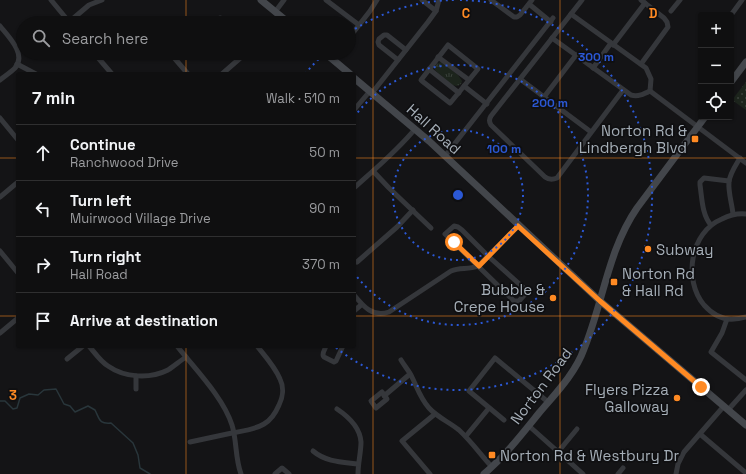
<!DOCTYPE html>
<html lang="en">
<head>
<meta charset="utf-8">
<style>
	body { margin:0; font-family:"Space Grotesk",sans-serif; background:#181819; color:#f1f3f6 }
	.controls { position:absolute; right:12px; top:12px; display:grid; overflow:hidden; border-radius:4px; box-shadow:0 1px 3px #0004 }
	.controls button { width:36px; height:36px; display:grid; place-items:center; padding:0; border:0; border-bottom:1px solid #2f2f30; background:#0f0f10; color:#f1f3f6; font:20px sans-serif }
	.stop { position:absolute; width:12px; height:12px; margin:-9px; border:3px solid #ff8a23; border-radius:50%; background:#fff }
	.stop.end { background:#ff8a23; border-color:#fff; box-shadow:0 1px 4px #0008 }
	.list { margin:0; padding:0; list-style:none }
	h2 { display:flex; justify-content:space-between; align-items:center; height:52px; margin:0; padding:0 16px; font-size:17px }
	h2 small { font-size:13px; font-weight:400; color:#9b9c9f }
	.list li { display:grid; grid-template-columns:26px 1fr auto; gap:12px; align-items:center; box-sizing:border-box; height:56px; padding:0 16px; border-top:1px solid #2f2f30 }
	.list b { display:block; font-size:15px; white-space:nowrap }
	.list p { margin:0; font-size:13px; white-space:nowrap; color:#9b9c9f }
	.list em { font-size:13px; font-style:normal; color:#9b9c9f }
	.icon { flex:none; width:22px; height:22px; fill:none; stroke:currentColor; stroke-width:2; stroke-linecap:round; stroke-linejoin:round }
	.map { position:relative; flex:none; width:746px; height:474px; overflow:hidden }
	.search { position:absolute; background:#0f0f10; box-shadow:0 1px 3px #0004; left:16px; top:16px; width:340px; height:44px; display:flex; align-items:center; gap:10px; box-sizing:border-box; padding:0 14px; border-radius:22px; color:#9b9c9f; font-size:15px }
	.panel { position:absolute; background:#0f0f10; box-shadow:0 1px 3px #0004; left:16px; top:72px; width:340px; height:276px; border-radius:4px }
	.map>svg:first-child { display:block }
</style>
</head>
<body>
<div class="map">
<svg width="746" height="474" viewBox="0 0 746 474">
	<defs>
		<pattern id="grass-tufts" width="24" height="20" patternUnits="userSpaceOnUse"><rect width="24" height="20" fill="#1c241c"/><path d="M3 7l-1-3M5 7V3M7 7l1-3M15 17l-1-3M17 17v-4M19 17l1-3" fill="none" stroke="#3a413b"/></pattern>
		<pattern id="park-dots" width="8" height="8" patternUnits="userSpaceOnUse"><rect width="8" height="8" fill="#1c241c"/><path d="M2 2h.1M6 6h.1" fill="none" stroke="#3a413b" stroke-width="1.8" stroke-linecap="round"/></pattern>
	</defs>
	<rect width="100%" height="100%" fill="#141416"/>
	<path fill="url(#grass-tufts)" d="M441 62 458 75 462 81 461 84 457 86 452 85 435 70 434 67 438 63Z"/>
	<path fill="url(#park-dots)" d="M746 82V110L732 100Z"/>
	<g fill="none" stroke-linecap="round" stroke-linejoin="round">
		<path stroke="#29363b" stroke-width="1.5" d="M0 401H5L13 409 17 408 20 398 29 394 38 395 44 390 56 389 64 404 70 406 75 412 88 406 95 410C100 420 99 424 111 423L133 443 138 455 140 468 150 474"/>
		<g stroke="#35373b" stroke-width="5">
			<path d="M51 0 70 23"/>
			<path d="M326 0 359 25"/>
			<path d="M422 0 436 11 439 0"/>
			<path d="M491 0 514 17H517L520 15 532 0"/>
			<path d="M582 0 491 116C489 119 489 122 491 125L545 177C549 180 552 180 557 178L623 90"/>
			<path d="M641 0 664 18 667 22 668 27 641 64"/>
			<path d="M529 4 551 22"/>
			<path d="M671 11 680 0"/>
			<path d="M275 12 284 0"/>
			<path d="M571 14 646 68 651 79 650 91"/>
			<path d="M731 15 742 0"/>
			<path d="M69 22 89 5 102 0"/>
			<path d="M219 23 220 18"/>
			<path d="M275 23 281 16"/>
			<path d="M0 26C8 36 27 54 15 68 11 72 5 76 0 80"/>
			<path d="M349 38 370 11 377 0"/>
			<path d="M552 38 631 95C638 97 644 94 650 91"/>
			<path d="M448 45 478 69 451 102 450 103 422 81 421 80Z"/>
			<path d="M613 45 645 3"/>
			<path d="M94 53 112 74"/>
			<path d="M170 53 188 74"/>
			<path d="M438 57 469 80"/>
			<path d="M332 59 337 53"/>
			<path d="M398 60 379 45 378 42 379 39 384 35H387L406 50"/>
			<path d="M17 64 36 74"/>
			<path d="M593 68 611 43"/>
			<path d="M429 69 459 93"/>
			<path d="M222 74 246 53"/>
			<path d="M520 79 591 132"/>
			<path d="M464 86 487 104"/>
			<path d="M650 91 746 163"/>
			<path d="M372 93 428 22 436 11"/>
			<path d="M544 97 576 55"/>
			<path d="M354 110 370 91"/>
			<path d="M0 118 18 140"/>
			<path d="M445 156 553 18"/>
			<path d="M373 171 389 188 431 228"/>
			<path d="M354 188C375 169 397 151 415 129"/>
			<path d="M0 197 18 182"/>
			<path d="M733 214C732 204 728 192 729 182 730 173 736 165 740 158"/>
			<path d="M746 214C737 213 730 215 722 219 690 232 683 280 704 305 712 314 723 320 734 319 738 319 742 318 746 317"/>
			<path d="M711 225C702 215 702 198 700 185V182L704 178 729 181"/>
			<path d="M454 226 458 227 462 230 488 256 526 290V293L519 301H514L445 234Z"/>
			<path d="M0 251 18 273"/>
			<path d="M357 262 397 227 413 210"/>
			<path d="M354 295C363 306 373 318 389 312L451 271C460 267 468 270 478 266L518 226"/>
			<path d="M354 311 361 305"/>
			<path d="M727 319 722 333 711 352 746 380"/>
			<path d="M0 333 18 318"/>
			<path d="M89 346C95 353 100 361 108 366 125 378 150 379 168 370 174 366 180 361 186 357"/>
			<path d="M177 346C195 369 223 397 232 425 237 441 235 458 241 474"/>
			<path d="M326 346C325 350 321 354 324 357L334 362 336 361 343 346"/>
			<path d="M67 359 83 346"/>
			<path d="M401 360C404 365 408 370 411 375 417 387 420 398 429 408 437 417 449 422 459 430 471 441 481 455 492 467"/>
			<path d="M136 376V389"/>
			<path d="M382 392 387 399 376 408 371 401Z"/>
			<path d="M384 396 410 374"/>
			<path d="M337 409C349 417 360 427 361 442 361 452 358 463 358 474"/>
			<path d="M728 410 746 390"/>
			<path d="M504 420 469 391 495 358 548 402"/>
			<path d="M529 426 583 474"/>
			<path d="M700 434 746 473"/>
			<path d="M466 436 489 408"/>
			<path d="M190 442C204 439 218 436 232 433 242 431 254 430 264 424 271 420 276 412 279 405 283 397 284 387 280 379 275 367 265 356 257 346"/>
			<path d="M313 451C326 462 342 462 358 464"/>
			<path d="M558 452 577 429"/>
			<path d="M275 474 282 468 289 474"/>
			<path d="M430 474 402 441 435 414"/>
			<path d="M618 474 623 468"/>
			<path d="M676 474 678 464 684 452 724 406"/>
		</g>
		<g stroke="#43464b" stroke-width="7">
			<path d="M261 0 289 23"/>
			<path d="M325 53 350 74"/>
			<path d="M354 78 429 141 600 301 746 425"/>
			<path d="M731 82 746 62"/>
			<path d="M484 474C505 456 522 434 539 413 555 394 575 374 584 349 603 303 608 250 637 208L705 117"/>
		</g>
	</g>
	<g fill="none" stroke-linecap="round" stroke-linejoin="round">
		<path stroke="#ff8a23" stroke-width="5" d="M454 242 479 266 518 226 600 301 701 387"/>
	</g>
	<path fill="none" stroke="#ff8a23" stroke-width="1" stroke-opacity="0.55" d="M186 0V23M373 0V474M560 0V474M186 53V74M0 158H18M354 158H746M0 316H18M354 316H746M186 346V474"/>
	<g fill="none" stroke="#2b58d5" stroke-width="2" stroke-dasharray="2 4">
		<circle cx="458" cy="195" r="65"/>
		<path d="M354 117A130 130 0 1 1 354 273"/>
		<path d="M305 74A195 195 0 0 1 324 54M350 32A195 195 0 0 1 456 0M460 0A195 195 0 1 1 335 347"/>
	</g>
	<g fill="#ff8a23" stroke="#0f0f11" stroke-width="1.5">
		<rect x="691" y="135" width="8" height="8" rx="2"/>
		<circle cx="648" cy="249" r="4"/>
		<rect x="610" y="278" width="8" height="8" rx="2"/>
		<circle cx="553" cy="298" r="4"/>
		<circle cx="677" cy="398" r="4"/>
		<rect x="488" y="451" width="8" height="8" rx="2"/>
	</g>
	<g text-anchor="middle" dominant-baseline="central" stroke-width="3.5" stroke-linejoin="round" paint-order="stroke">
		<g font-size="15" fill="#a5aeb7" stroke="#0f0f11">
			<text transform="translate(434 129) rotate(42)">Hall Road</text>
			<text transform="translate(541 386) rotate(-53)">Norton Road</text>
		</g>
		<g font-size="15" fill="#a5aeb7" stroke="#0f0f11" text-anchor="end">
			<text x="687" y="130">Norton Rd &amp;<tspan x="687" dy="17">Lindbergh Blvd</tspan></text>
			<text x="656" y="249" text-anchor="start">Subway</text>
			<text x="622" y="273" text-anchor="start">Norton Rd<tspan x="622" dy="17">&amp; Hall Rd</tspan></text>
			<text x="545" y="289">Bubble &amp;<tspan x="545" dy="17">Crepe House</tspan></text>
			<text x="669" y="389">Flyers Pizza<tspan x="669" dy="17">Galloway</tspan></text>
			<text x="500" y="455" text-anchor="start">Norton Rd &amp; Westbury Dr</text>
		</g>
	</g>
	<g font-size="13" text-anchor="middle" font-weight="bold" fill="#ff8a23" stroke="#0f0f11" stroke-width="3.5" stroke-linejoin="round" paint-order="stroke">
		<text x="466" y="18">C</text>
		<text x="653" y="18">D</text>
		<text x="13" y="400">3</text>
	</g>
	<circle cx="458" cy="195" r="6" fill="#2b58d5" stroke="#0f0f11" stroke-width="2"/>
	<g font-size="12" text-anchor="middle" font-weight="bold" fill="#2b58d5" stroke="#0f0f11" stroke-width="3.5" stroke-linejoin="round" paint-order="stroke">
		<text x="596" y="61">300 m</text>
		<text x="550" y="107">200 m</text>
		<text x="504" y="153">100 m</text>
	</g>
</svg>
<div class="controls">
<button>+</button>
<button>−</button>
<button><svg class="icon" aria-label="locate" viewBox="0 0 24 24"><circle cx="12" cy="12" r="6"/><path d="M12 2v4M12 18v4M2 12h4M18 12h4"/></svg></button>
</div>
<div class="stop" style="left:454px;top:242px"></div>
<div class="stop end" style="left:701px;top:387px"></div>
<div class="search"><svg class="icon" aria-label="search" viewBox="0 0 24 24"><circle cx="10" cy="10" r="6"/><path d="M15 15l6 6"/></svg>Search here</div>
<section class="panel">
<h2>7 min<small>Walk · 510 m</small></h2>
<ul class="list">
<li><svg class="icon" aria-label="ahead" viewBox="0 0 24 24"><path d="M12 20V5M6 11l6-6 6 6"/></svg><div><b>Continue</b><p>Ranchwood Drive</p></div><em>50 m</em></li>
<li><svg class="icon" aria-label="left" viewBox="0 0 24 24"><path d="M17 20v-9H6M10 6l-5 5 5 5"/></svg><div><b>Turn left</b><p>Muirwood Village Drive</p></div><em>90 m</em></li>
<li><svg class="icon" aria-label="right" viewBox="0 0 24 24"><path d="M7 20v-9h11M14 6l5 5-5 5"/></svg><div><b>Turn right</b><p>Hall Road</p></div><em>370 m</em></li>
<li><svg class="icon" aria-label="arrive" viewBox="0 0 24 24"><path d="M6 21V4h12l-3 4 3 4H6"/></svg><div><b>Arrive at destination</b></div></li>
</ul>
</section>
</div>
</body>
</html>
